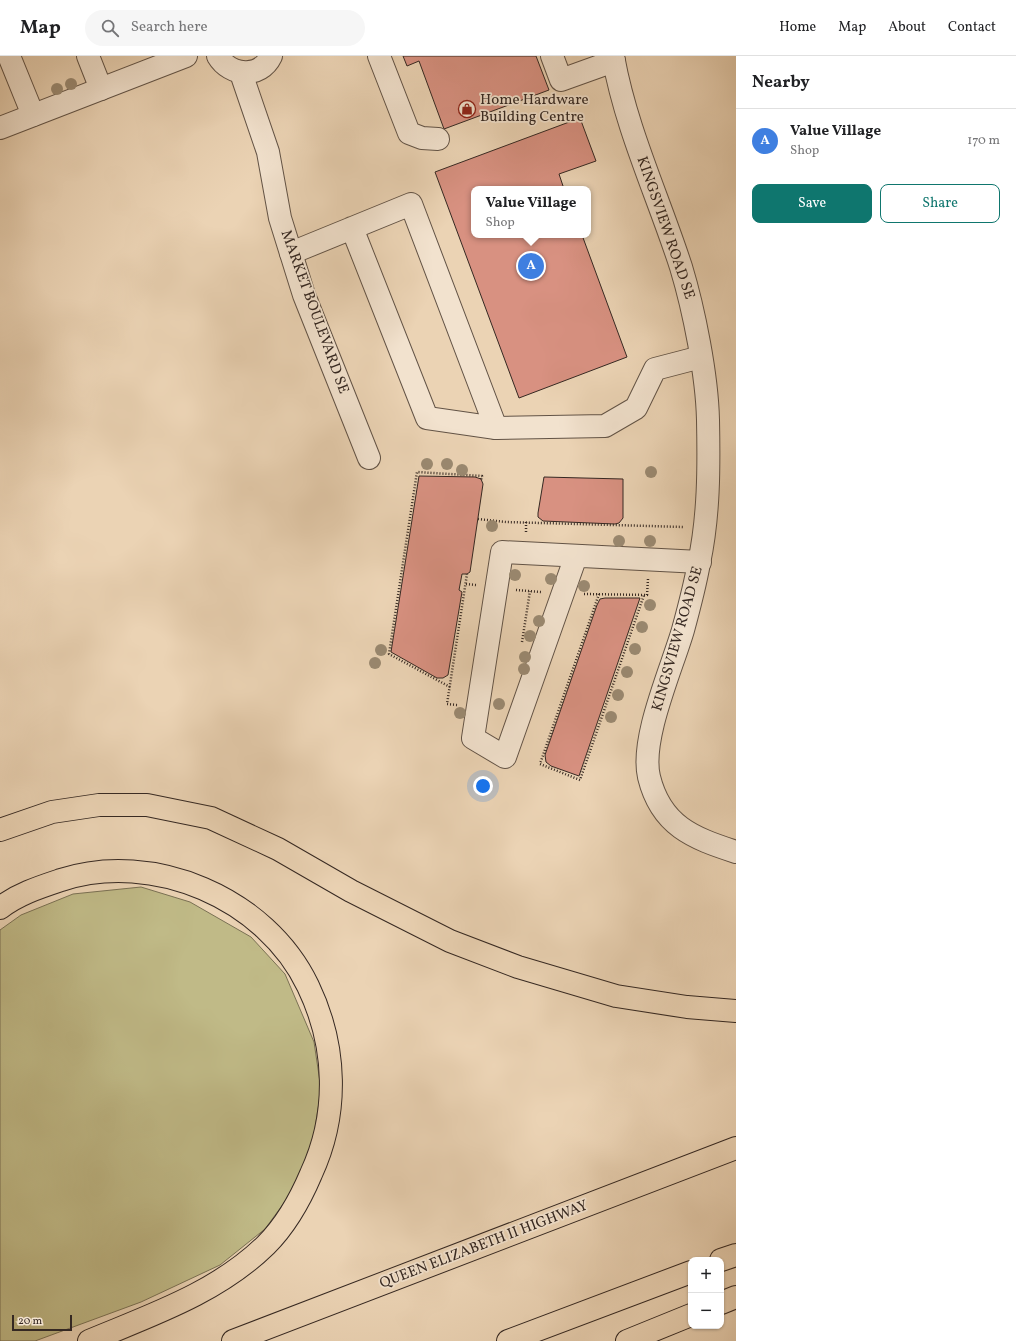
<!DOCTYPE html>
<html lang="en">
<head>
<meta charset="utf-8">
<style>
	body { margin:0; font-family:Vollkorn,serif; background:#f6f6f6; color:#202124 }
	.controls { position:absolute; right:12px; bottom:12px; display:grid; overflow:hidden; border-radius:8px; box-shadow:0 1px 3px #0004 }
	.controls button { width:36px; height:36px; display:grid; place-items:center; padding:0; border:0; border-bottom:1px solid #e0e0e0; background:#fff; color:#202124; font:20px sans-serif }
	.scale { position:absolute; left:12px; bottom:10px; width:60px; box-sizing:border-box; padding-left:4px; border:2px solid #352822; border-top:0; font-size:11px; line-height:14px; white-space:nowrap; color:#352822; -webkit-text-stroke:3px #f2e2ce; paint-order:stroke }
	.you { position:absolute; left:483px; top:730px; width:14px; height:14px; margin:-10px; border:3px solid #fff; border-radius:50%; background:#1a73e8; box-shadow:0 0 0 6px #1a73e833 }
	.badge { display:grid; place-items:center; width:26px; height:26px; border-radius:50%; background:#0f766e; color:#fff; font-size:13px; font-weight:700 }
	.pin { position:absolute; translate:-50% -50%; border:2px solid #fff; box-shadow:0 1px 4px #0006 }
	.popup { position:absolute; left:471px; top:130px; width:120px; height:52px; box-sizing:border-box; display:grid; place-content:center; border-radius:8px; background:#fff; filter:drop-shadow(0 1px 3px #0005); font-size:13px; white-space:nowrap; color:#757577 }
	.popup b { font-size:15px; color:#202124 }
	.popup::after { content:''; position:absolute; left:50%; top:100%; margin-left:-8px; border:8px solid transparent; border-top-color:#fff }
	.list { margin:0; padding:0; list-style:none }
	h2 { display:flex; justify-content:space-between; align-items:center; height:52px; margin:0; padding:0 16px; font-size:17px }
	h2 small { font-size:13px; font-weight:400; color:#757577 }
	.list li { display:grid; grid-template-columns:26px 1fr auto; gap:12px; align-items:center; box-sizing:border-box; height:64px; padding:0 16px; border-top:1px solid #e0e0e0 }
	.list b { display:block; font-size:15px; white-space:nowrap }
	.list p { margin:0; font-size:13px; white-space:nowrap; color:#757577 }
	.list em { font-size:13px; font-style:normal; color:#757577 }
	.actions { display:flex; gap:8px; padding:12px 16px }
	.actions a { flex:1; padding:9px 0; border:1px solid #0f766e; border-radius:8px; text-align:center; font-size:14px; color:#0f766e }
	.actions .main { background:#0f766e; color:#fff }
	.icon { flex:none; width:22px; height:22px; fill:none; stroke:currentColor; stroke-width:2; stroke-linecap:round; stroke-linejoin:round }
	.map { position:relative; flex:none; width:736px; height:1285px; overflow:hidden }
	header { display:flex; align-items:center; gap:24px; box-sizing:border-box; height:56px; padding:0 20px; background:#fff; border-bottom:1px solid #e0e0e0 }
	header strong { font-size:19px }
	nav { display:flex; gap:22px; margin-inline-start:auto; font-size:14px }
	.search { width:280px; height:36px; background:#f6f6f6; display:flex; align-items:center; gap:10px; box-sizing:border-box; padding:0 14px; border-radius:22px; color:#757577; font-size:15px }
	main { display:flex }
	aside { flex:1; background:#fff }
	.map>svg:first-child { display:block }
</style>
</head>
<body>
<header>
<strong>Map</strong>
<div class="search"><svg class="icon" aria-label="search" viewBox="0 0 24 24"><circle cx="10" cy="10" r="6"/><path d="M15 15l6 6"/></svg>Search here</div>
<nav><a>Home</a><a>Map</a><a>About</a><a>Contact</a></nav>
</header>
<main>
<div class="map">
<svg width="736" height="1285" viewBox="0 0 736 1285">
	<rect width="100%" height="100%" fill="#ebd3b4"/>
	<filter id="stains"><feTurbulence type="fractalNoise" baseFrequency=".005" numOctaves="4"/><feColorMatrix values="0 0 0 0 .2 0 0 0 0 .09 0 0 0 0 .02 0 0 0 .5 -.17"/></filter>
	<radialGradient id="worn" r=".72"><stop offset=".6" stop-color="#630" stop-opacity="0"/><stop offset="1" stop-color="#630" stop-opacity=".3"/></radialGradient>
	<path fill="#c0ba87" stroke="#7a7154" d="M141 831 190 846 251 881 285 918 314 986 321 1033 311 1098 289 1140 265 1173 220 1209 141 1246 35 1285H0V874L21 859 73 838Z"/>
	<g fill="#d89181" stroke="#352822">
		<path d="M403 0H536L549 34 444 73 419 5 407 10Z"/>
		<path d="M580 62 596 105 559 118 564 133H474V179H582L627 301 519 342 435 116Z"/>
		<path d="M419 420 475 421 481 423 483 428 470 516 467 518H462L459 534 462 536 448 619 443 622H437L391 596Z"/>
		<path d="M544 421 623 423V462L619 467 615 468 543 465 538 461V457Z"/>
		<path d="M605 542H640L579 720 551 710 546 706 545 699 597 549 600 543Z"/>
	</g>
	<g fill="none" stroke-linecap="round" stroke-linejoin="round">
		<g stroke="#625346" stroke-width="24">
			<g id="minor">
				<path d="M9 0 33 59"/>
				<path d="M88 0 101 33"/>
				<path d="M218 0C230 20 260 23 271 0"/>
				<path d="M379 0 409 77 422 82 438 83"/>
				<path d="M552 0 561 24 614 5"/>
				<path d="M613 0C626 73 658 140 681 211 694 254 707 319 708 364 709 411 709 460 699 507 695 529 689 552 683 574 672 612 640 683 649 721 661 770 693 782 736 796"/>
				<path d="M241 17 268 96 280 162 304 239 369 402"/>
				<path d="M0 72 186 0"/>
				<path d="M291 197 411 148 496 372 427 362 352 172"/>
				<path d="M496 372 605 370 636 352 655 313 701 301"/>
				<path d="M576 500 505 701 473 682 502 496 700 506"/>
			</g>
		</g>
		<g stroke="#352822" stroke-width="24">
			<g id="highway">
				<path d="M0 774 52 756 99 749H147L211 762 278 793 351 835 450 885 518 911 616 940 687 951 736 955"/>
				<path d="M0 852C18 838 40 831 61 824 153 794 266 842 308 930 337 990 339 1058 311 1118 300 1144 286 1169 266 1189 217 1237 151 1259 89 1285"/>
				<path d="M721 1204 736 1199"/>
				<path d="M721 1247 736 1241"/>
				<path d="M233 1285 736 1092"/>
				<path d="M508 1285 691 1216"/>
				<path d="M627 1285 691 1259"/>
			</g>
		</g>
		<g stroke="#352822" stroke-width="2.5" stroke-dasharray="1 2" stroke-linecap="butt">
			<path d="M478 463 506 466 684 471"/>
			<path d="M526 476V466"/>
			<path d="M466 528 476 529"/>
			<path d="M516 534 541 536"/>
			<path d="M584 538 647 539 648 523"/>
			<path d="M599 538 540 708 580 724 644 539"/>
			<path d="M522 586 530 535"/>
			<path d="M450 631 389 598 417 416 482 420 481 424"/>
			<path d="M457 649 447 648 467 518"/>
		</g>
		<use href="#minor" stroke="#f2e2ce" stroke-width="22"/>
		<use href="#highway" stroke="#ebd3b4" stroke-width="22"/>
	</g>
	<g fill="#9a8971">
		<circle cx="71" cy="28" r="6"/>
		<circle cx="57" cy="33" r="6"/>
		<circle cx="427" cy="408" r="6"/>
		<circle cx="447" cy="408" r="6"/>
		<circle cx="462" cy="414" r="6"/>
		<circle cx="651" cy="416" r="6"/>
		<circle cx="492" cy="470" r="6"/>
		<circle cx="619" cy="485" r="6"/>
		<circle cx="650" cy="485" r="6"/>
		<circle cx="515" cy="519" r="6"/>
		<circle cx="551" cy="523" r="6"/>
		<circle cx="584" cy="530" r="6"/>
		<circle cx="650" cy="549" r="6"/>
		<circle cx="539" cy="565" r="6"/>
		<circle cx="642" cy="571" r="6"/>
		<circle cx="530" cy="580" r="6"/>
		<circle cx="635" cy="593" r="6"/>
		<circle cx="381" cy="594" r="6"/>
		<circle cx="525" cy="601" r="6"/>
		<circle cx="375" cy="607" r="6"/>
		<circle cx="524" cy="613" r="6"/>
		<circle cx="627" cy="616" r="6"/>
		<circle cx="618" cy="639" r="6"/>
		<circle cx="499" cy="648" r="6"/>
		<circle cx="460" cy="657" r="6"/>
		<circle cx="611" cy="661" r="6"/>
	</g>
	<defs>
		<g id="shop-ring" transform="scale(0.9)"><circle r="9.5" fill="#f2e2ce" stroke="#8f2418" stroke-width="1.5"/><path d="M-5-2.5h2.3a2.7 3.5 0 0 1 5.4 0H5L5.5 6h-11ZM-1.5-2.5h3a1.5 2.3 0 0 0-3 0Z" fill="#8f2418"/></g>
	</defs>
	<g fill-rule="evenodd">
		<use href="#shop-ring" x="467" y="53"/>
	</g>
	<g text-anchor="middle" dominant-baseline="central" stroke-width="3.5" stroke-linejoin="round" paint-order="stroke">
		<g font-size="15" fill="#352822" stroke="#f2e2ce" text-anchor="start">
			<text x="480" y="44">Home Hardware<tspan x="480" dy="17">Building Centre</tspan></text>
		</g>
		<g font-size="15" fill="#352822" stroke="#f2e2ce">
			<text transform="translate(665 172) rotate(71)">KINGSVIEW ROAD SE</text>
			<text transform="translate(314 256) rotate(70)">MARKET BOULEVARD SE</text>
			<text transform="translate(678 583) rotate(-74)">KINGSVIEW ROAD SE</text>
			<text transform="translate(484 1189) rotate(-21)">QUEEN ELIZABETH II HIGHWAY</text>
		</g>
	</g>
	<rect width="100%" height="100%" filter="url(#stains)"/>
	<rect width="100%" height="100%" fill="url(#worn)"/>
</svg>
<div class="controls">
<button>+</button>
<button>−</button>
</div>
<div class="scale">20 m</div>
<div class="you"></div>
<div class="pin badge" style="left:531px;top:210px;background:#3f7fe0">A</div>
<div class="popup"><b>Value Village</b>Shop</div>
</div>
<aside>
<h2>Nearby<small></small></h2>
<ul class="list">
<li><span class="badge" style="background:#3f7fe0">A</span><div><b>Value Village</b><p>Shop</p></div><em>170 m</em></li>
</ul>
<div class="actions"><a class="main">Save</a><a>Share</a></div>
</aside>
</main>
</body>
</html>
